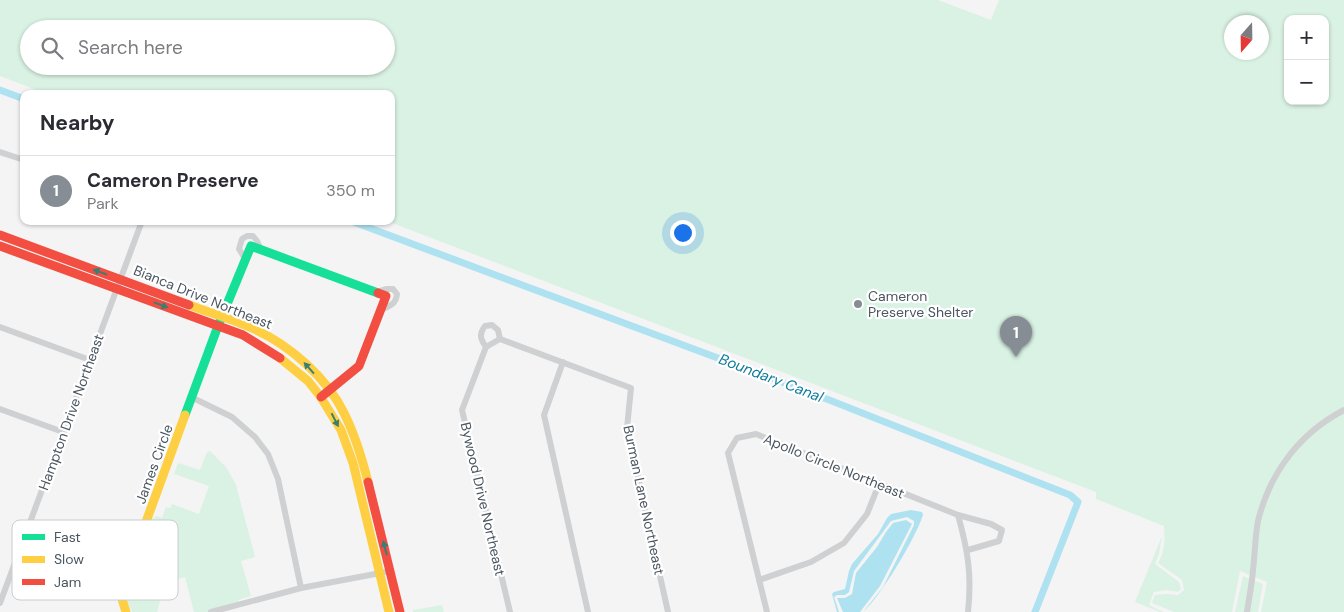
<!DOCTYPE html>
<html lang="en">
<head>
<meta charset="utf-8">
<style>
	body { margin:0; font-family:"DM Sans",sans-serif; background:#f2f2f3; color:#2b2b33 }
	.controls { position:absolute; right:15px; top:15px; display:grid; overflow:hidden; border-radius:10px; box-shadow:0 1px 4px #0004 }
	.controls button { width:45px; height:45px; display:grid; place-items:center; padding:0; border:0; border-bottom:1px solid #e1e1e2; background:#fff; color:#2b2b33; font:25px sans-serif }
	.compass { position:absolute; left:1224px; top:15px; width:45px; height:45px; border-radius:50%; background:#fff; box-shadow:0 1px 4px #0004; rotate:200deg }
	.you { position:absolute; left:682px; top:232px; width:18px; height:18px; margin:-12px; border:4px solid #fff; border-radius:50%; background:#1a73e8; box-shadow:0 0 0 8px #1a73e833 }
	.badge { display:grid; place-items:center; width:32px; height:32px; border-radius:50%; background:#868d94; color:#fff; font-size:16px; font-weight:700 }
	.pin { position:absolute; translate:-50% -41px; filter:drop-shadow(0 1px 2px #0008) }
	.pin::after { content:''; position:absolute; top:26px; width:18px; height:15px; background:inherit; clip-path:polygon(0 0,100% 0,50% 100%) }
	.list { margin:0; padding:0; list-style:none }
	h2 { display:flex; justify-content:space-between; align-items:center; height:65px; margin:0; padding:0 20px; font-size:21px }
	h2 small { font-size:16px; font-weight:400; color:#7c7c81 }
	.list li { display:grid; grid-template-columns:32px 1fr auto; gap:15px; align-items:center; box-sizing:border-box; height:70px; padding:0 20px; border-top:1px solid #e1e1e2 }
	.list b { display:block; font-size:19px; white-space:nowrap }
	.list p { margin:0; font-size:16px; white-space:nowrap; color:#7c7c81 }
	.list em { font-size:16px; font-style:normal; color:#7c7c81 }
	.icon { flex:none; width:28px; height:28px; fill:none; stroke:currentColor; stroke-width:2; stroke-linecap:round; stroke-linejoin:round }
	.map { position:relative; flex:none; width:1344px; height:612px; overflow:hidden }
	.search { position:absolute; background:#fff; box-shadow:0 1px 4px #0004; left:20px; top:20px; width:375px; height:55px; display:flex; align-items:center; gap:12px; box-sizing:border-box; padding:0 18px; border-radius:28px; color:#7c7c81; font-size:19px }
	.panel { position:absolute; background:#fff; box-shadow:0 1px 4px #0004; left:20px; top:90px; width:375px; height:135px; border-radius:10px }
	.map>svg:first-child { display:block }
</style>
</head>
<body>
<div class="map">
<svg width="1344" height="612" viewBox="0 0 1344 612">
	<rect width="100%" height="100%" fill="#f4f4f4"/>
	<g fill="#d9f2e3" fill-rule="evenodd">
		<path d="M0 0H938L991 20 999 0H1344V612H1261L1267 582 1240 571 1232 612H1174L1152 603 1155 595 1166 594 1178 595 1184 590 1182 580 1158 563C1165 551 1165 539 1164 526L1096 499V492L387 221H391V94H47L0 76ZM1288 19H1325V101H1288ZM1232 22H1262V52H1232ZM29 29H386V66H29Z"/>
		<path d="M210 451 226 467 236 485 255 557 241 561 251 596 238 600 239 604 208 612H194L185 577 156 585 160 601 157 612H132L125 596 128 582 134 578 138 579 141 571 138 568 136 561 152 519 157 516 162 518 166 507 170 508 172 504 199 514 209 486 174 474 178 463 200 470 207 452Z"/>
		<path d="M1162 536 1159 554 1155 564 1179 582 1181 589 1178 592 1166 590 1154 592 1149 605 1163 612H1160L1135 602Z"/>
		<path d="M1243 576 1263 584 1258 612H1235Z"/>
		<path d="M442 605 444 612H413V610Z"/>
	</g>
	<g fill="#aee2f0">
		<path d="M911 510 922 512 923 515C915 539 881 596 863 612L883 587 914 525V521L907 517 891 521 854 571 849 592 845 595H837L834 597 839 612H837L832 594 834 592 845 589 849 571 852 564 878 534 887 518 891 514Z"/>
		<path d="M906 520 912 524 880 586 860 612H843L837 598H845L852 594 856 573 877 547 886 532 893 523Z"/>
	</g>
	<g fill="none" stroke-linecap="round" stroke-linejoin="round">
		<g stroke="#aee2f0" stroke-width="7">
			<path d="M0 90 24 99"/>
			<path d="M351 221 814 394 1070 495 1078 502 1035 612"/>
		</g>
		<g stroke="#ced0d2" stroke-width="6">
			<path d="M0 152 24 160"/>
			<path d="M246 260 239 249 242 239 247 236H253L257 241 261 250"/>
			<path d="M376 292 386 289H393L397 294C396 304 390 306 381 310"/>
			<path d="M0 327 90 360"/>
			<path d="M500 339 631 388 627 428 668 612"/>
			<path d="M500 339 486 347 462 410 510 612"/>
			<path d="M486 347C480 339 479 334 485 326L492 325 498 330 500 339"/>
			<path d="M563 362 544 415 588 612"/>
			<path d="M193 398 232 417 255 437 268 454 278 479 301 588"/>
			<path d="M0 409 63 432"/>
			<path d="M958 515 991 524 1002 530 999 541 968 550"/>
			<path d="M759 580 811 562 844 543 867 514 879 484"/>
			<path d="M0 603 142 221"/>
			<path d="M211 612 301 588 391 571"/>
			<path d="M767 612 728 453 737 438 756 434 958 515C968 551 972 575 968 612"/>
			<path d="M1247 612C1249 598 1252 584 1253 570 1255 554 1255 537 1258 521 1270 472 1300 433 1344 410"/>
		</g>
		<path stroke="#16e098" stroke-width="9" d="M185 415 218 326 251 246 378 293"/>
		<g stroke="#ffcf43" stroke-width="9">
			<path d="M189 305C210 313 233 319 254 329 290 345 327 378 344 413 355 435 362 458 368 482"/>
			<path d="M280 358 308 381 320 396 341 430 353 463 389 612"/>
			<path d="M126 612 122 599 123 585 185 415"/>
		</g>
		<g stroke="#f24e42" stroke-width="9">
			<path d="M0 235 189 305"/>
			<path d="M0 246 243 335 280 358"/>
			<path d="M321 397 359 366 386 296 378 293"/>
			<path d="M368 482 400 612"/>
		</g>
	</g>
	<defs><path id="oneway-solid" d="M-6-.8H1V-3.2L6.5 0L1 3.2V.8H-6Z" transform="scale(1.25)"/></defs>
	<g fill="#3a7f72">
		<use href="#oneway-solid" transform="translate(100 272) rotate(-160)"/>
		<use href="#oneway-solid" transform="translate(161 305) rotate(20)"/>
		<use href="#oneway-solid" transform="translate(309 368) rotate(-132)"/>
		<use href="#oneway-solid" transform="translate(335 420) rotate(63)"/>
		<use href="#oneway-solid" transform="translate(385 548) rotate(-104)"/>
	</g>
	<circle fill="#868d94" stroke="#fff" stroke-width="2" cx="858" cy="304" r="5"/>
	<g text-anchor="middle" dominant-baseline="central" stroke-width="4.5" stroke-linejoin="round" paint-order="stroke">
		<g font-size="14" fill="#4a5661" stroke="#fff" text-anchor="start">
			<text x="868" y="296">Cameron<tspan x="868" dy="16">Preserve Shelter</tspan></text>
		</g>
		<g font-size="14" fill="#4a5661" stroke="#fff">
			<text transform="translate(203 297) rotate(22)">Bianca Drive Northeast</text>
			<text transform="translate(71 412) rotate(-70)">Hampton Drive Northeast</text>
			<text transform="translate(154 464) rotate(-70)">James Circle</text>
			<text transform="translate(834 466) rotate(22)">Apollo Circle Northeast</text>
			<text transform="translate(483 499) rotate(77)">Bywood Drive Northeast</text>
			<text transform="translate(644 500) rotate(78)">Burman Lane Northeast</text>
		</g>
		<g font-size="15" font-style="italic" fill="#0c7c9b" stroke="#fff">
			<text transform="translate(771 378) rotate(21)">Boundary Canal</text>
		</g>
	</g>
	<rect x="12" y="520" width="166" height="80" rx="8" fill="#fff" stroke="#c9ccd0" stroke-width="1"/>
	<rect x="22" y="534" width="23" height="6" fill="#16e098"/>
	<rect x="22" y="556" width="23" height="7" fill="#ffcf43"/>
	<rect x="22" y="579" width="23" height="6" fill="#f24e42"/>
	<g font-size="14" fill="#4a5661">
		<text x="54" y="542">Fast</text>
		<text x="54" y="564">Slow</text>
		<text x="54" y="587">Jam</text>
	</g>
</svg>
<div class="controls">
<button>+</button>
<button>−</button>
</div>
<svg class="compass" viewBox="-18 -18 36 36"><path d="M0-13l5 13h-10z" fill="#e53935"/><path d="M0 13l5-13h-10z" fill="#7c7c81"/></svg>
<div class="you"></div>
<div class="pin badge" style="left:1016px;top:357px">1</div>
<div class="search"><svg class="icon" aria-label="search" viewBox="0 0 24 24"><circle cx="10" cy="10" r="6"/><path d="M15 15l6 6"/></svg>Search here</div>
<section class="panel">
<h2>Nearby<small></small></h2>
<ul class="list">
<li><span class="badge">1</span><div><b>Cameron Preserve</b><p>Park</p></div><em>350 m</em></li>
</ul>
</section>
</div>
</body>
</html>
